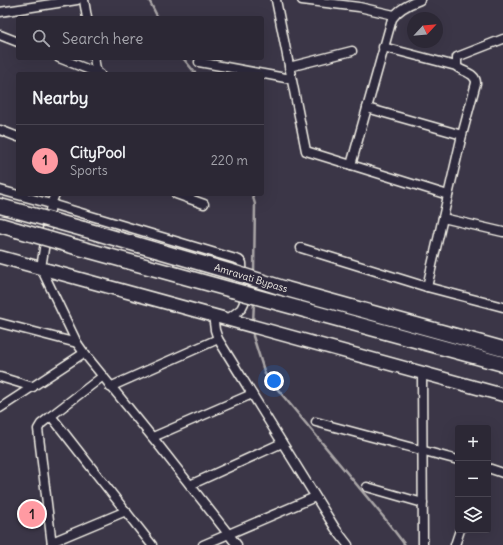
<!DOCTYPE html>
<html lang="en">
<head>
<meta charset="utf-8">
<style>
	body { margin:0; font-family:Delius,sans-serif; background:#34303d; color:#f1f3f6 }
	.controls { position:absolute; right:12px; bottom:12px; display:grid; overflow:hidden; border-radius:4px; box-shadow:0 4px 16px #0002 }
	.controls button { width:36px; height:36px; display:grid; place-items:center; padding:0; border:0; border-bottom:1px solid #484450; background:#2c2835; color:#f1f3f6; font:20px sans-serif }
	.compass { position:absolute; left:407px; top:12px; width:36px; height:36px; border-radius:50%; background:#2c2835; box-shadow:0 4px 16px #0002; rotate:64deg }
	.you { position:absolute; left:274px; top:381px; width:14px; height:14px; margin:-10px; border:3px solid #fff; border-radius:50%; background:#1a73e8; box-shadow:0 0 0 6px #1a73e833 }
	.badge { display:grid; place-items:center; width:26px; height:26px; border-radius:50%; background:#ff9aa2; color:#111; font-size:13px; font-weight:700 }
	.pin { position:absolute; translate:-50% -50%; border:2px solid #fff; box-shadow:0 1px 4px #0006 }
	.list { margin:0; padding:0; list-style:none }
	h2 { display:flex; justify-content:space-between; align-items:center; height:52px; margin:0; padding:0 16px; font-size:17px }
	h2 small { font-size:13px; font-weight:400; color:#a6a6ad }
	.list li { display:grid; grid-template-columns:26px 1fr auto; gap:12px; align-items:center; box-sizing:border-box; height:72px; padding:0 16px; border-top:1px solid #484450 }
	.list b { display:block; font-size:15px; white-space:nowrap }
	.list p { margin:0; font-size:13px; white-space:nowrap; color:#a6a6ad }
	.list em { font-size:13px; font-style:normal; color:#a6a6ad }
	.icon { flex:none; width:22px; height:22px; fill:none; stroke:currentColor; stroke-width:2; stroke-linecap:round; stroke-linejoin:round }
	.map { position:relative; flex:none; width:503px; height:545px; overflow:hidden }
	.search { position:absolute; background:#2c2835; box-shadow:0 4px 16px #0002; left:16px; top:16px; width:248px; height:44px; display:flex; align-items:center; gap:10px; box-sizing:border-box; padding:0 14px; border-radius:4px; color:#a6a6ad; font-size:15px }
	.panel { position:absolute; background:#2c2835; box-shadow:0 4px 16px #0002; left:16px; top:72px; width:248px; height:124px; border-radius:4px }
	.map>svg:first-child { display:block }
</style>
</head>
<body>
<div class="map">
<svg width="503" height="545" viewBox="0 0 503 545">
	<rect width="100%" height="100%" fill="#3b3647"/>
	<filter id="ink" filterUnits="userSpaceOnUse"><feTurbulence type="fractalNoise" baseFrequency=".025" numOctaves="2"/><feDisplacementMap in="SourceGraphic" scale="8" xChannelSelector="R" yChannelSelector="G"/><feConvolveMatrix kernelMatrix="1 2 1 2 8 2 1 2 1" color-interpolation-filters="sRGB"/></filter>
	<g filter="url(#ink)">
		<g fill="none" stroke-linecap="round" stroke-linejoin="round">
			<g stroke="#aaa6a7" stroke-width="2.5">
				<path d="M149 0 158 18"/>
				<path d="M183 58 196 74"/>
				<path d="M252 194 255 204 254 275"/>
				<path d="M253 323 254 302"/>
				<path d="M253 330V336L265 374 386 520 405 545"/>
			</g>
			<g stroke="#f4f1e8" stroke-width="11">
				<g id="minor">
					<path d="M84 0 87 18"/>
					<path d="M276 0 306 151 448 195"/>
					<path d="M302 0 359 7 394 15"/>
					<path d="M0 12 77 0"/>
					<path d="M0 35 18 42"/>
					<path d="M383 47 456 66"/>
					<path d="M59 58 100 74"/>
					<path d="M94 58 97 74"/>
					<path d="M199 62 291 79"/>
					<path d="M289 67 352 51"/>
					<path d="M367 108 462 135"/>
					<path d="M0 130 18 137"/>
					<path d="M351 165 392 19C398 9 409 4 420 0"/>
					<path d="M0 190 51 204 239 260 242 263 244 303 241 309 228 319"/>
					<path d="M55 194 51 204 41 268 77 343 84 353 157 443 237 545"/>
					<path d="M176 194 204 204"/>
					<path d="M443 218 503 232"/>
					<path d="M301 248 427 287 503 307"/>
					<path d="M427 287 462 135 476 83C476 73 463 72 457 67V57L503 39"/>
					<path d="M213 315 215 330 218 339 335 528 348 545"/>
					<path d="M0 323 77 343"/>
					<path d="M422 373 423 545"/>
					<path d="M103 376 51 416 152 545"/>
					<path d="M0 377 33 387"/>
					<path d="M110 387 218 339"/>
					<path d="M0 408 84 353"/>
					<path d="M51 416 41 424 38 429 52 545"/>
					<path d="M316 422 458 460"/>
					<path d="M153 437 252 394"/>
					<path d="M488 468 503 473"/>
					<path d="M190 485 282 443"/>
					<path d="M367 487 423 503"/>
					<path d="M52 542 126 511"/>
					<path d="M203 545 315 497"/>
					<path d="M455 545 460 530"/>
				</g>
			</g>
			<g stroke="#f4f1e8" stroke-width="15">
				<path id="secondary" d="M0 257 503 395"/>
			</g>
			<g stroke="#f4f1e8" stroke-width="17">
				<g id="trunk">
					<path d="M0 206 18 211"/>
					<path d="M0 225 17 230"/>
					<path d="M83 229 232 272"/>
					<path d="M76 247 232 290"/>
					<path d="M286 289 503 349"/>
					<path d="M279 303 503 364"/>
				</g>
			</g>
			<use href="#minor" stroke="#2f2a3d" stroke-width="8"/>
			<use href="#secondary" stroke="#2f2a3d" stroke-width="12"/>
			<use href="#trunk" stroke="#2f2a3d" stroke-width="14"/>
			<g stroke="#f4f1e8" stroke-width="17" stroke-linecap="butt">
				<g id="trunk-bridge">
					<path d="M18 211 83 229"/>
					<path d="M17 230 76 247"/>
					<path d="M232 272 286 289"/>
					<path d="M232 290 279 303"/>
				</g>
			</g>
			<use href="#trunk-bridge" stroke="#2f2a3d" stroke-width="14"/>
		</g>
	</g>
	<g text-anchor="middle" dominant-baseline="central" stroke-width="3.5" stroke-linejoin="round" paint-order="stroke">
		<g font-size="10" fill="#f4f1e8" stroke="#2f2a3d">
			<text transform="translate(251 278) rotate(17)">Amravati Bypass</text>
		</g>
	</g>
</svg>
<div class="controls">
<button>+</button>
<button>−</button>
<button><svg class="icon" aria-label="layers" viewBox="0 0 24 24"><path d="M12 4l9 5-9 5-9-5zM3 14l9 5 9-5"/></svg></button>
</div>
<svg class="compass" viewBox="-18 -18 36 36"><path d="M0-13l5 13h-10z" fill="#e53935"/><path d="M0 13l5-13h-10z" fill="#a6a6ad"/></svg>
<div class="you"></div>
<div class="pin badge" style="left:32px;top:514px">1</div>
<div class="search"><svg class="icon" aria-label="search" viewBox="0 0 24 24"><circle cx="10" cy="10" r="6"/><path d="M15 15l6 6"/></svg>Search here</div>
<section class="panel">
<h2>Nearby<small></small></h2>
<ul class="list">
<li><span class="badge">1</span><div><b>CityPool</b><p>Sports</p></div><em>220 m</em></li>
</ul>
</section>
</div>
</body>
</html>
